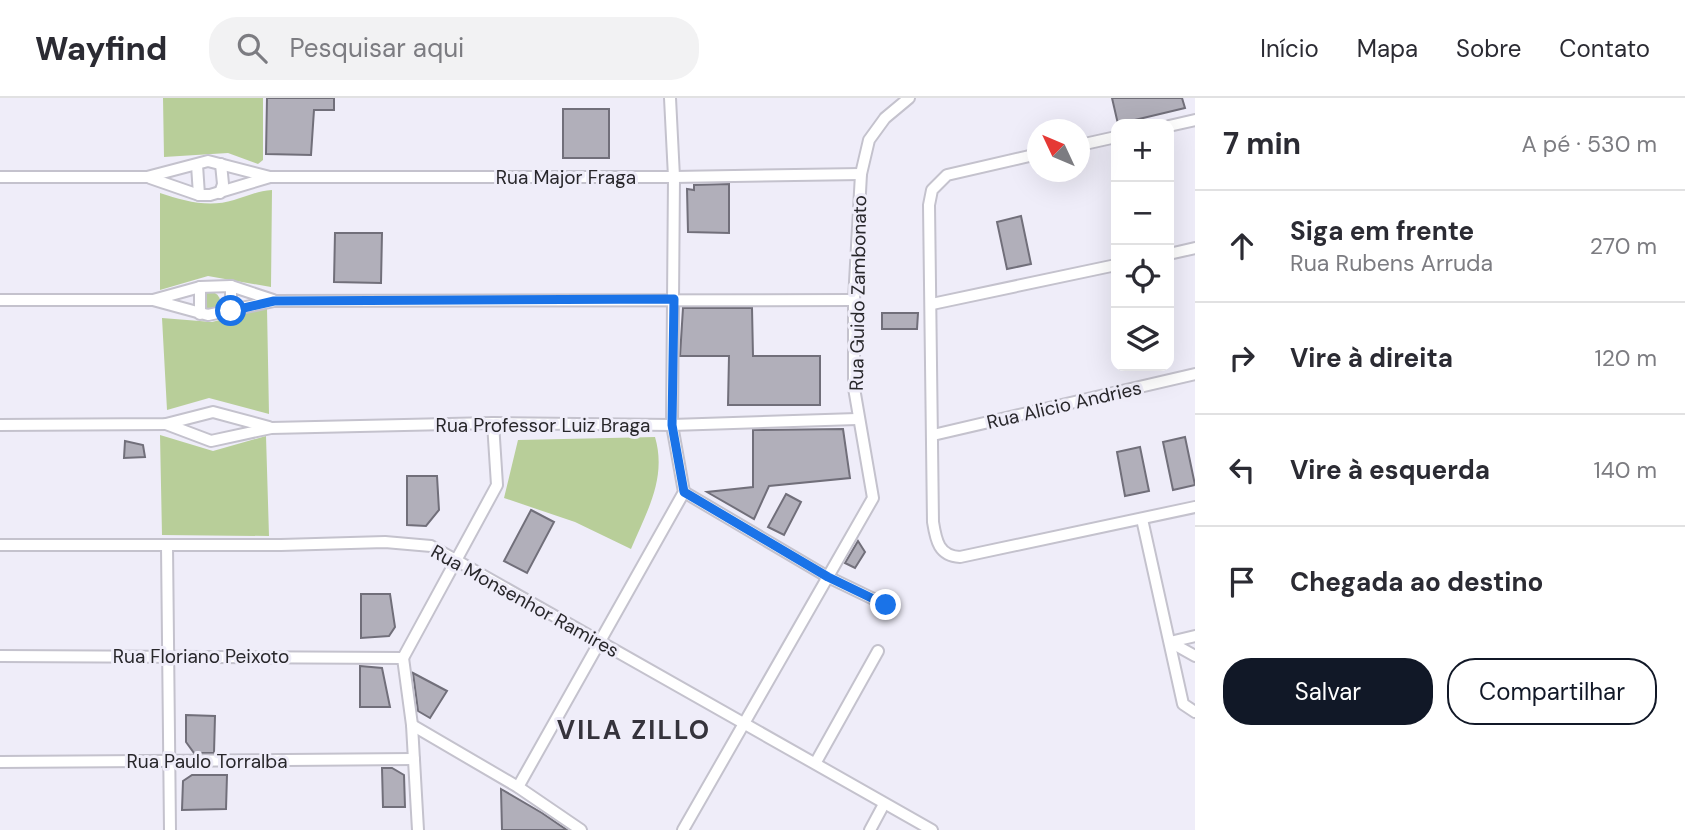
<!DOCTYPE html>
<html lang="pt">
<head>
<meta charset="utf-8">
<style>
	body { margin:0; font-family:"DM Sans",sans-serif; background:#f2f2f3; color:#2b2b33 }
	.controls { position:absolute; right:21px; top:21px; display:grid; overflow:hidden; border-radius:14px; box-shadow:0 7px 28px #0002 }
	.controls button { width:63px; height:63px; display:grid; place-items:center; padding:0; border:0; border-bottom:2px solid #e1e1e2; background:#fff; color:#2b2b33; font:35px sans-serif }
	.compass { position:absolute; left:1027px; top:21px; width:63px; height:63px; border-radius:50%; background:#fff; box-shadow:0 7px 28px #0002; rotate:314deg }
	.stop { position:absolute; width:21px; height:21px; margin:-16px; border:5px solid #1a73e8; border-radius:50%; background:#fff }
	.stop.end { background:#1a73e8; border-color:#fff; box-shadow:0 2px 7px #0008 }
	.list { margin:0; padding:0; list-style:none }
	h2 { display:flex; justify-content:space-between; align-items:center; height:91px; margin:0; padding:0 28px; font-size:30px }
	h2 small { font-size:23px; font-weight:400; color:#7c7c81 }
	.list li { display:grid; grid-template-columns:46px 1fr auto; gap:21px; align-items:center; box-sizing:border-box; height:112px; padding:0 28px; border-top:2px solid #e1e1e2 }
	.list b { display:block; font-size:26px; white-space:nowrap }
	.list p { margin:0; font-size:23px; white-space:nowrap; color:#7c7c81 }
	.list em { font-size:23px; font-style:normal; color:#7c7c81 }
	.actions { display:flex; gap:14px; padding:21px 28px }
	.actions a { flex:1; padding:16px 0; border:2px solid #111827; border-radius:28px; text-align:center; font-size:24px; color:#111827 }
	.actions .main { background:#111827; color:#fff }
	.icon { flex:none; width:38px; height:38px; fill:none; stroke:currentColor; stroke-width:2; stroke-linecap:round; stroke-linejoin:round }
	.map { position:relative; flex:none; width:1195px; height:732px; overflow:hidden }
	header { display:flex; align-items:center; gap:42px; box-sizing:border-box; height:98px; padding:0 35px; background:#fff; border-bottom:2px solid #e1e1e2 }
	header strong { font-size:33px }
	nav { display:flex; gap:38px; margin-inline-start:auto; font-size:24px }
	.search { width:490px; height:63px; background:#f2f2f3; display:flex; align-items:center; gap:18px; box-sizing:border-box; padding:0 24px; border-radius:28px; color:#7c7c81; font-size:26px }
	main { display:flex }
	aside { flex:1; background:#fff }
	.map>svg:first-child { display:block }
</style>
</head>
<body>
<header>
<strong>Wayfind</strong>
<div class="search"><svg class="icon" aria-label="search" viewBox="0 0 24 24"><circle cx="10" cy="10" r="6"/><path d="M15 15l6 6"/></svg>Pesquisar aqui</div>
<nav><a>Início</a><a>Mapa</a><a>Sobre</a><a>Contato</a></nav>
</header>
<main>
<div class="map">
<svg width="1195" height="732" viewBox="0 0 1195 732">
	<rect width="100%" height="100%" fill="#efedf9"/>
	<g fill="#b8ce99">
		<path d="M163 0H263V62L258 66 228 55 164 59Z"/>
		<path d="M272 92 271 189 208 178 160 192V95C184 103 209 110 234 102 248 98 257 93 272 92Z"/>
		<circle cx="211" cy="203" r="9"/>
		<path d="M267 210 269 316 209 300 167 312 162 220 212 224Z"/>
		<path d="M160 337 213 353 266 338 269 438 162 437Z"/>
		<path d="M655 339C667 380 647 413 631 451L575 424 504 400 518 342Z"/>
	</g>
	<g fill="#b1afba" stroke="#716f7a" stroke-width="2">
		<path d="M267 0H334V12H314L311 57 266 56Z"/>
		<path d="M1112 0H1182L1185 10 1118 26Z"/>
		<rect x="563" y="11" width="46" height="49"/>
		<path d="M729 86V135L688 134 687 91 694 92V87Z"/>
		<path d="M1021 118 1031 166 1007 171 997 124Z"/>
		<path d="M335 135H382L381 185 334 184Z"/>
		<path d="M683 210H752L753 258H820V307H728L729 258H680Z"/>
		<path d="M882 215H918L917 231H882Z"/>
		<path d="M843 331 850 380 769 388 754 421 707 394 753 389V332Z"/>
		<path d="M1185 339 1195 387 1173 392 1163 344Z"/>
		<path d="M125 343 143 347 145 359 124 360Z"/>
		<path d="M1140 349 1149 393 1125 398 1117 354Z"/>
		<path d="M407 378H437L439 412 426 428 407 427Z"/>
		<path d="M786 396 801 404 784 437 768 429Z"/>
		<path d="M531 412 554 424 527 475 504 463Z"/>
		<path d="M858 443 865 454 855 470 845 465Z"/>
		<path d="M361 496H390L395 529 389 538 361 540Z"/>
		<path d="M360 568 382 570 390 609H360Z"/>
		<path d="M413 575 447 593 430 620 418 613Z"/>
		<path d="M186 617 215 618 214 655H194L186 644Z"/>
		<path d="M382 670H392L404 677 405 709H383Z"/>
		<path d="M192 677H227L226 711 182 712 183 683Z"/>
		<path d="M501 691 542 715 567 732H502Z"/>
	</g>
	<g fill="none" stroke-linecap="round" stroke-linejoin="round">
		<g stroke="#c4c2cd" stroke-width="14">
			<g id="minor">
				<path d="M1169 28 1195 22"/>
				<path d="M1080 47 1116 39"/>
				<path d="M1038 56 947 77 932 92 929 107 933 424C936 443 939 458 960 459L1195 409"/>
				<path d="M197 67 199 97"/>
				<path d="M0 79H147L208 63 270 79H674L861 76"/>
				<path d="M150 80 199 97H210L270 79"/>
				<path d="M220 95 223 86 221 66"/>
				<path d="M1169 156 1195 150"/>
				<path d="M231 188V213"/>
				<path d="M200 189V216"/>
				<path d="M0 202H153L200 189 231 188 273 202"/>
				<path d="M153 202 208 217 274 203 854 202"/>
				<path d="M932 206 1116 167"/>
				<path d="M166 326 211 343 271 330 493 325 672 327 857 321"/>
				<path d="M0 327 166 326 213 314 269 329"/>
				<path d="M933 337 1195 276"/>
				<path d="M684 394 828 479 886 507"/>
				<path d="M1142 421 1183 606 1195 614"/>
				<path d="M0 447H281L385 444 431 448 932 732"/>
				<path d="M167 448 170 732"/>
				<path d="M1170 544 1195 558"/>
				<path d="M1170 544 1195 538"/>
				<path d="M0 558 403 560"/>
				<path d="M403 560 497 387 493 325"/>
				<path d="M403 560 412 627 418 732"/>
				<path d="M412 627 518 689 581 732"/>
				<path d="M0 664 414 661"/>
				<path d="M816 664 878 553"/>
				<path d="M518 689 684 394 672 327 674 79 670 0"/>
				<path d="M683 732 873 400 854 290V202L861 76 869 42 885 20 909 0"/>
				<path d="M870 732 884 706"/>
			</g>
		</g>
		<use href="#minor" stroke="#fff" stroke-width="10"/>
	</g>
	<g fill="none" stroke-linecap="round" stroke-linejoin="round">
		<path stroke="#1a73e8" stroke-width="9" d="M231 213 274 203 674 201 672 327 684 394 828 479 886 507"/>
	</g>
	<g text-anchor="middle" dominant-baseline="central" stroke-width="6" stroke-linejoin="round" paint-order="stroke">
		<g font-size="19" fill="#28272b" stroke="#efedf9">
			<text x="566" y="79">Rua Major Fraga</text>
			<text transform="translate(858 195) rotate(-89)">Rua Guido Zambonato</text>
			<text transform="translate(1064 307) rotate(-13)">Rua Alicio Andries</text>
			<text x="543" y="327">Rua Professor Luiz Braga</text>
			<text transform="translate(525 503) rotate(29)">Rua Monsenhor Ramires</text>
			<text x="201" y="558">Rua Floriano Peixoto</text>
			<text x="207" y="663">Rua Paulo Torralba</text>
		</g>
		<g font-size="26" font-weight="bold" letter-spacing="2" fill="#35333c" stroke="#efedf9">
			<text x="634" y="632">VILA ZILLO</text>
		</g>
	</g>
</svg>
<div class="controls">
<button>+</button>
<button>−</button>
<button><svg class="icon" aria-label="locate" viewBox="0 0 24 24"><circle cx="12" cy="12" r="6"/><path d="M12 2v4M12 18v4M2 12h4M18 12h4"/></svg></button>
<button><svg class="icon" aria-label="layers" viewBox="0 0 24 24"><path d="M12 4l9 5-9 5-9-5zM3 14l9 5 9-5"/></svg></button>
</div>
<svg class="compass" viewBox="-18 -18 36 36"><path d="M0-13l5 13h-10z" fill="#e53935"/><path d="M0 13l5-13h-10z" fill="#7c7c81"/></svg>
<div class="stop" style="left:231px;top:213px"></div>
<div class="stop end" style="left:886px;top:507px"></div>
</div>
<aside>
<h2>7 min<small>A pé · 530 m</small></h2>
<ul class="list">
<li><svg class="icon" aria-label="ahead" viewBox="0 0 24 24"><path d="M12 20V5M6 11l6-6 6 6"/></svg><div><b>Siga em frente</b><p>Rua Rubens Arruda</p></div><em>270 m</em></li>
<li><svg class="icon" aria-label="right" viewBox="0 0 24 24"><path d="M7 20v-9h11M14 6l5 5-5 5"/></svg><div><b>Vire à direita</b></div><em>120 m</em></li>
<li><svg class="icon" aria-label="left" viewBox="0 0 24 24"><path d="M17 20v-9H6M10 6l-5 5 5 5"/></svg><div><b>Vire à esquerda</b></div><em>140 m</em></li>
<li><svg class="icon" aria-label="arrive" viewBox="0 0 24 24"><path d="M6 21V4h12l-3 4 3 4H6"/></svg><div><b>Chegada ao destino</b></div></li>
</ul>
<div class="actions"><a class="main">Salvar</a><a>Compartilhar</a></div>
</aside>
</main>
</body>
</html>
